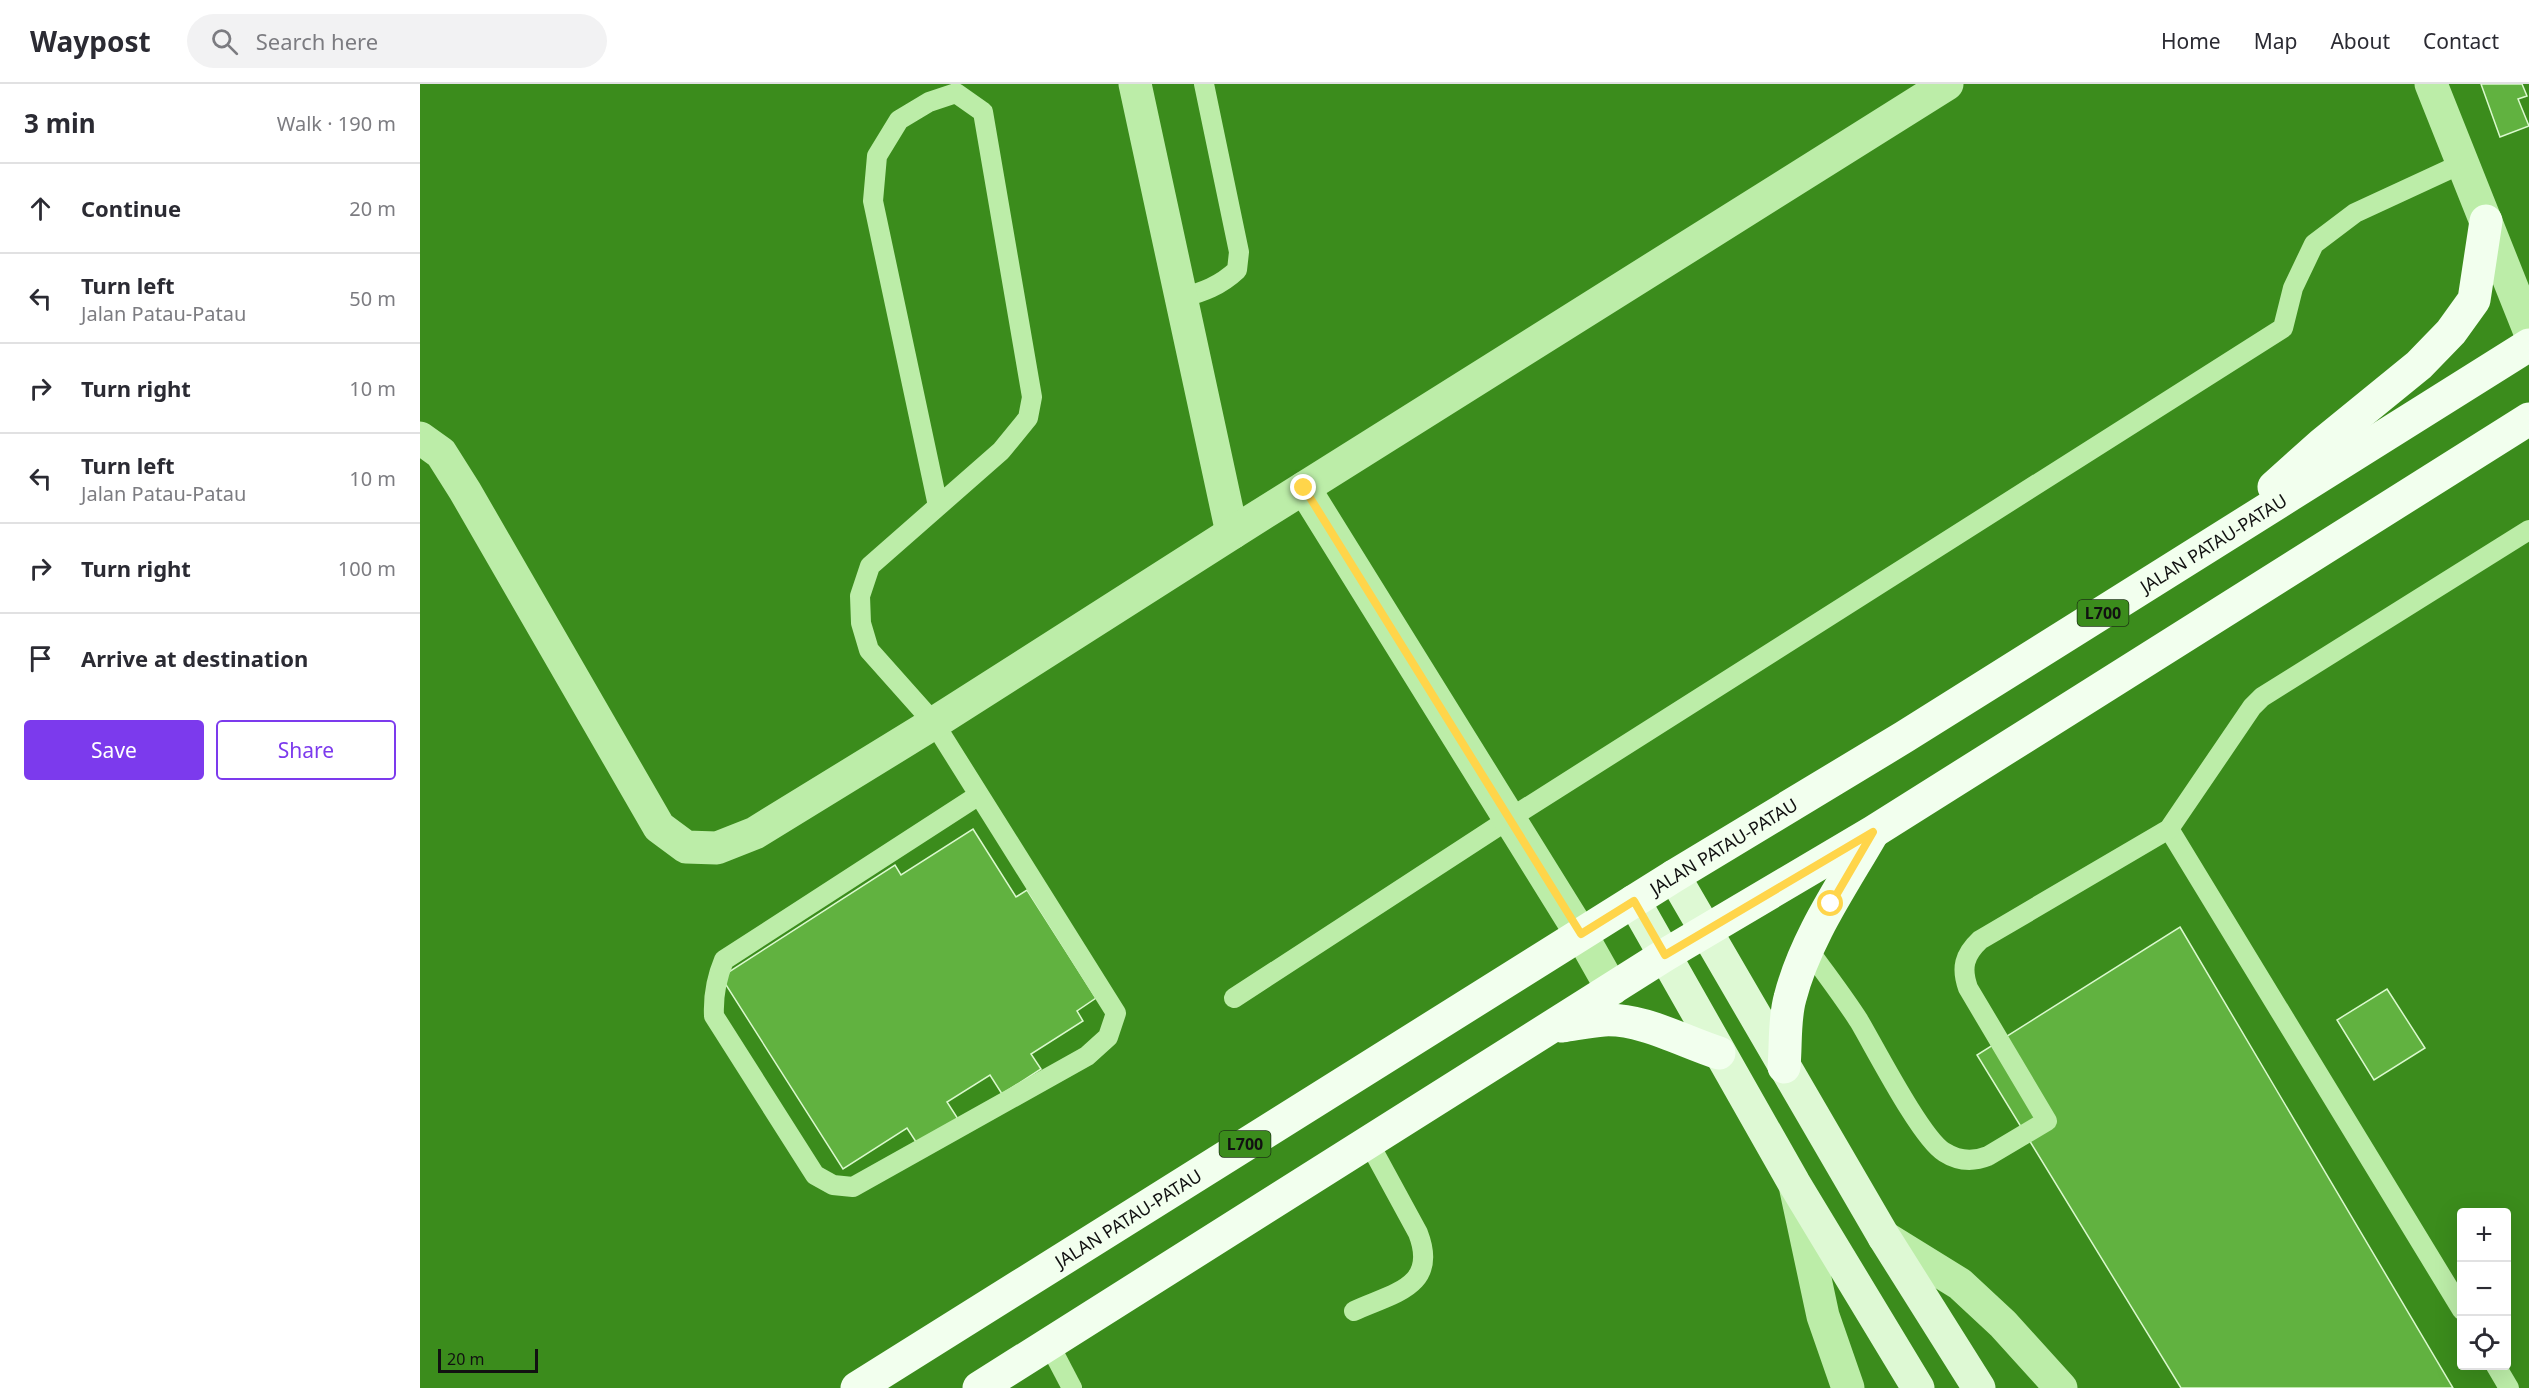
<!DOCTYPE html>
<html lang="en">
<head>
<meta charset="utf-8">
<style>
	body { margin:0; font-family:"Noto Sans",sans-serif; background:#f2f2f3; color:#2b2b33 }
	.controls { position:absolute; right:18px; bottom:18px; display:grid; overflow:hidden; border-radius:6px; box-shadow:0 6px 24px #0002 }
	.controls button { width:54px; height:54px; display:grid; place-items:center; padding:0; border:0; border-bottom:2px solid #e1e1e2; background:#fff; color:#2b2b33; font:30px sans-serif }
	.scale { position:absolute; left:18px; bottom:15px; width:100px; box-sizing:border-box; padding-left:6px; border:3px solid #111; border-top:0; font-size:16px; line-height:21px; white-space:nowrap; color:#111; -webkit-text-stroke:4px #3b8c1c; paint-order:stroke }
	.stop { position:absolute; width:18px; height:18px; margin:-14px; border:4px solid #ffd54a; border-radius:50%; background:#fff }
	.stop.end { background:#ffd54a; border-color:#fff; box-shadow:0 2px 6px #0008 }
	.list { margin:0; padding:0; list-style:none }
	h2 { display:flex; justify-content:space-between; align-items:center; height:78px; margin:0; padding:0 24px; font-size:26px }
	h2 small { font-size:20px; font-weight:400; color:#7c7c81 }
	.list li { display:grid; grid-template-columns:39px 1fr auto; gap:18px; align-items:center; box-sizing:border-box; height:90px; padding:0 24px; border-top:2px solid #e1e1e2 }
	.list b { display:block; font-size:22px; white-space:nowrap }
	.list p { margin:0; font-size:20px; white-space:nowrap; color:#7c7c81 }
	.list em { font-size:20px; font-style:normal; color:#7c7c81 }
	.actions { display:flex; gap:12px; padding:18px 24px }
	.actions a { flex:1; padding:14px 0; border:2px solid #7c3aed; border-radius:6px; text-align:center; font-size:21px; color:#7c3aed }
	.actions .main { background:#7c3aed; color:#fff }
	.icon { flex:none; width:33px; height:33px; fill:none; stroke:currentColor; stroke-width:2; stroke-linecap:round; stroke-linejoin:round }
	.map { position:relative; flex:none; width:2109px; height:1304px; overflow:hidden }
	header { display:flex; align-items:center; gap:36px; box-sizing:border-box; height:84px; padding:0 30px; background:#fff; border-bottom:2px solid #e1e1e2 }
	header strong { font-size:28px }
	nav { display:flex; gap:33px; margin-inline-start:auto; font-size:21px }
	.search { width:420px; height:54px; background:#f2f2f3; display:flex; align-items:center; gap:15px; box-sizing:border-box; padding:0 21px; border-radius:33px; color:#7c7c81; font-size:22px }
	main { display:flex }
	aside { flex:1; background:#fff }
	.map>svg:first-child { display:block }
</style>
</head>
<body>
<header>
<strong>Waypost</strong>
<div class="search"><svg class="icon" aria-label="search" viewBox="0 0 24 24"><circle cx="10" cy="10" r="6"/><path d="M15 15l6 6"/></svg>Search here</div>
<nav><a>Home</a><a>Map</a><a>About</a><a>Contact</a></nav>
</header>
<main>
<aside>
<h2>3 min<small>Walk · 190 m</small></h2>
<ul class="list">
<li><svg class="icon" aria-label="ahead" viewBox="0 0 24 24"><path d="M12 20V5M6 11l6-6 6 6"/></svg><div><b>Continue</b></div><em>20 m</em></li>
<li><svg class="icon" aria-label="left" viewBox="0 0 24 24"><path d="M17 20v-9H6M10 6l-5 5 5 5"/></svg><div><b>Turn left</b><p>Jalan Patau-Patau</p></div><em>50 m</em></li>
<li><svg class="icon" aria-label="right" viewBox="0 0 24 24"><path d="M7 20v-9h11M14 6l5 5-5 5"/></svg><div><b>Turn right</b></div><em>10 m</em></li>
<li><svg class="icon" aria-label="left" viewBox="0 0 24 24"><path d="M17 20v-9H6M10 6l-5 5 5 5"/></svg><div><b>Turn left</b><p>Jalan Patau-Patau</p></div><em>10 m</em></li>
<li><svg class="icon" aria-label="right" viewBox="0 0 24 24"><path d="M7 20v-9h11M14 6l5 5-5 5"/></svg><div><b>Turn right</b></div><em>100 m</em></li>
<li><svg class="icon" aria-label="arrive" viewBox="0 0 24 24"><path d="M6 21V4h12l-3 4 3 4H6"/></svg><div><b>Arrive at destination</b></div></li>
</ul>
<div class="actions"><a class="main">Save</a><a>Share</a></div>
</aside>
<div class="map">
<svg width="2109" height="1304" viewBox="0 0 2109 1304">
	<rect width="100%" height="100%" fill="#3b8c1c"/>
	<g fill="#61b240" stroke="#daf9cd" stroke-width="1.5">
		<path d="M2061 0H2102L2107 12 2098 15 2109 42 2080 53Z"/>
		<path d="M553 745 596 813 607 806 676 914 657 927 663 937 611 970 621 985 582 1010 570 991 527 1018 538 1035 498 1061 487 1044 423 1085 301 893 475 781 481 791Z"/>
		<path d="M1760 843 2033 1304H1761L1557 971Z"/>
		<path d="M1967 905 2005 964 1954 996 1917 936Z"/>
	</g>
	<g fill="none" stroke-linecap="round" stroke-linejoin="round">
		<g stroke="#bceda8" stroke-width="20">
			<path d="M761 214C783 208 800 202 817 186L819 168 784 0"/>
			<path d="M518 422 453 117 457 72 479 36 509 18 536 9 563 28 612 313 608 334 581 367 450 482 440 512 441 539 449 566 514 639 696 929 688 953 667 972 433 1103 413 1101 395 1091 294 932C293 911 296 895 304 876L559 711"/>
			<path d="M1749 745 2042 1226"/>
			<path d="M1388 865C1405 889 1423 912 1439 937 1455 964 1501 1054 1524 1068 1538 1077 1553 1078 1568 1072L1627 1037 1548 904C1541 884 1544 871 1560 856L1749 745 1832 623 1842 613 2109 446"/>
			<path d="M814 914 1089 735 1863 244 1873 204 1894 160 1935 129 2041 80"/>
			<path d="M934 1227C973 1209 1019 1203 998 1149L949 1059"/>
			<path d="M629 1260 652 1304"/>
			<path d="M2076 1282 2089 1304"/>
		</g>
		<g stroke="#bceda8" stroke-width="33">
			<path d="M715 0 812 449"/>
			<path d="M2011 0 2109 246"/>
			<path d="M0 354 21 369 45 407 239 743 266 763 297 764 335 749 514 639 812 449 1527 0"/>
			<path d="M884 404 1161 850 1192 905"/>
			<path d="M1376 1106 1403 1232 1428 1304"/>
			<path d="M1464 1153 1540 1200 1583 1240 1641 1304"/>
		</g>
		<g stroke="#def9d4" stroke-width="33">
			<path d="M1254 792 1464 1153 1559 1304"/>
			<path d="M1214 817 1374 1099 1498 1304"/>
		</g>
		<g stroke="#f2ffee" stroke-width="33">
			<path d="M1854 403 1902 360 1999 281 2031 248 2054 216 2066 137"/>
			<path d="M1142 942C1156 940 1170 937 1184 936 1222 934 1264 958 1299 969"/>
			<path d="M1364 983C1366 961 1364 935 1370 914 1385 855 1422 802 1452 750"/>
			<path id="s1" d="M437 1304 1254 792 1484 653 2109 261"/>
			<path d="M559 1304 1245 871 1453 748 2109 335"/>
		</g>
	</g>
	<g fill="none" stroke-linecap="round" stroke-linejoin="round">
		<path stroke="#ffd54a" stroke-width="8" d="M884 404 1161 850 1214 817 1245 871 1453 748 1411 820"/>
	</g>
	<g text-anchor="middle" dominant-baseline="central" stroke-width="5" stroke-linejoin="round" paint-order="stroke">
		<g fill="#3b8c1c" stroke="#1e3614" stroke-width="1.5">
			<rect x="1657.5" y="516" width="51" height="26" rx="4.5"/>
			<rect x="799.5" y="1047" width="51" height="26" rx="4.5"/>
		</g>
		<g font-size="16" font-weight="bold" fill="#111">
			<text x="1683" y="529">L700</text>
			<text x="825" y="1060">L700</text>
		</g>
		<g font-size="18" fill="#111" stroke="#3b8c1c">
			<text stroke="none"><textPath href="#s1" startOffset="1598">JALAN PATAU-PATAU</textPath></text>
			<text stroke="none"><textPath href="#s1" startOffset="1022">JALAN PATAU-PATAU</textPath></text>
			<text stroke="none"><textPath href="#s1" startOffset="320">JALAN PATAU-PATAU</textPath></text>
		</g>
	</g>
</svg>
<div class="controls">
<button>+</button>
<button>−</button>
<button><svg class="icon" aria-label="locate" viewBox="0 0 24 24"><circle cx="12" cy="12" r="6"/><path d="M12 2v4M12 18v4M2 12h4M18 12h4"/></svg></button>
</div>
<div class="scale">20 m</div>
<div class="stop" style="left:1411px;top:820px"></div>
<div class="stop end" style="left:884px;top:404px"></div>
</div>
</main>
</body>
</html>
